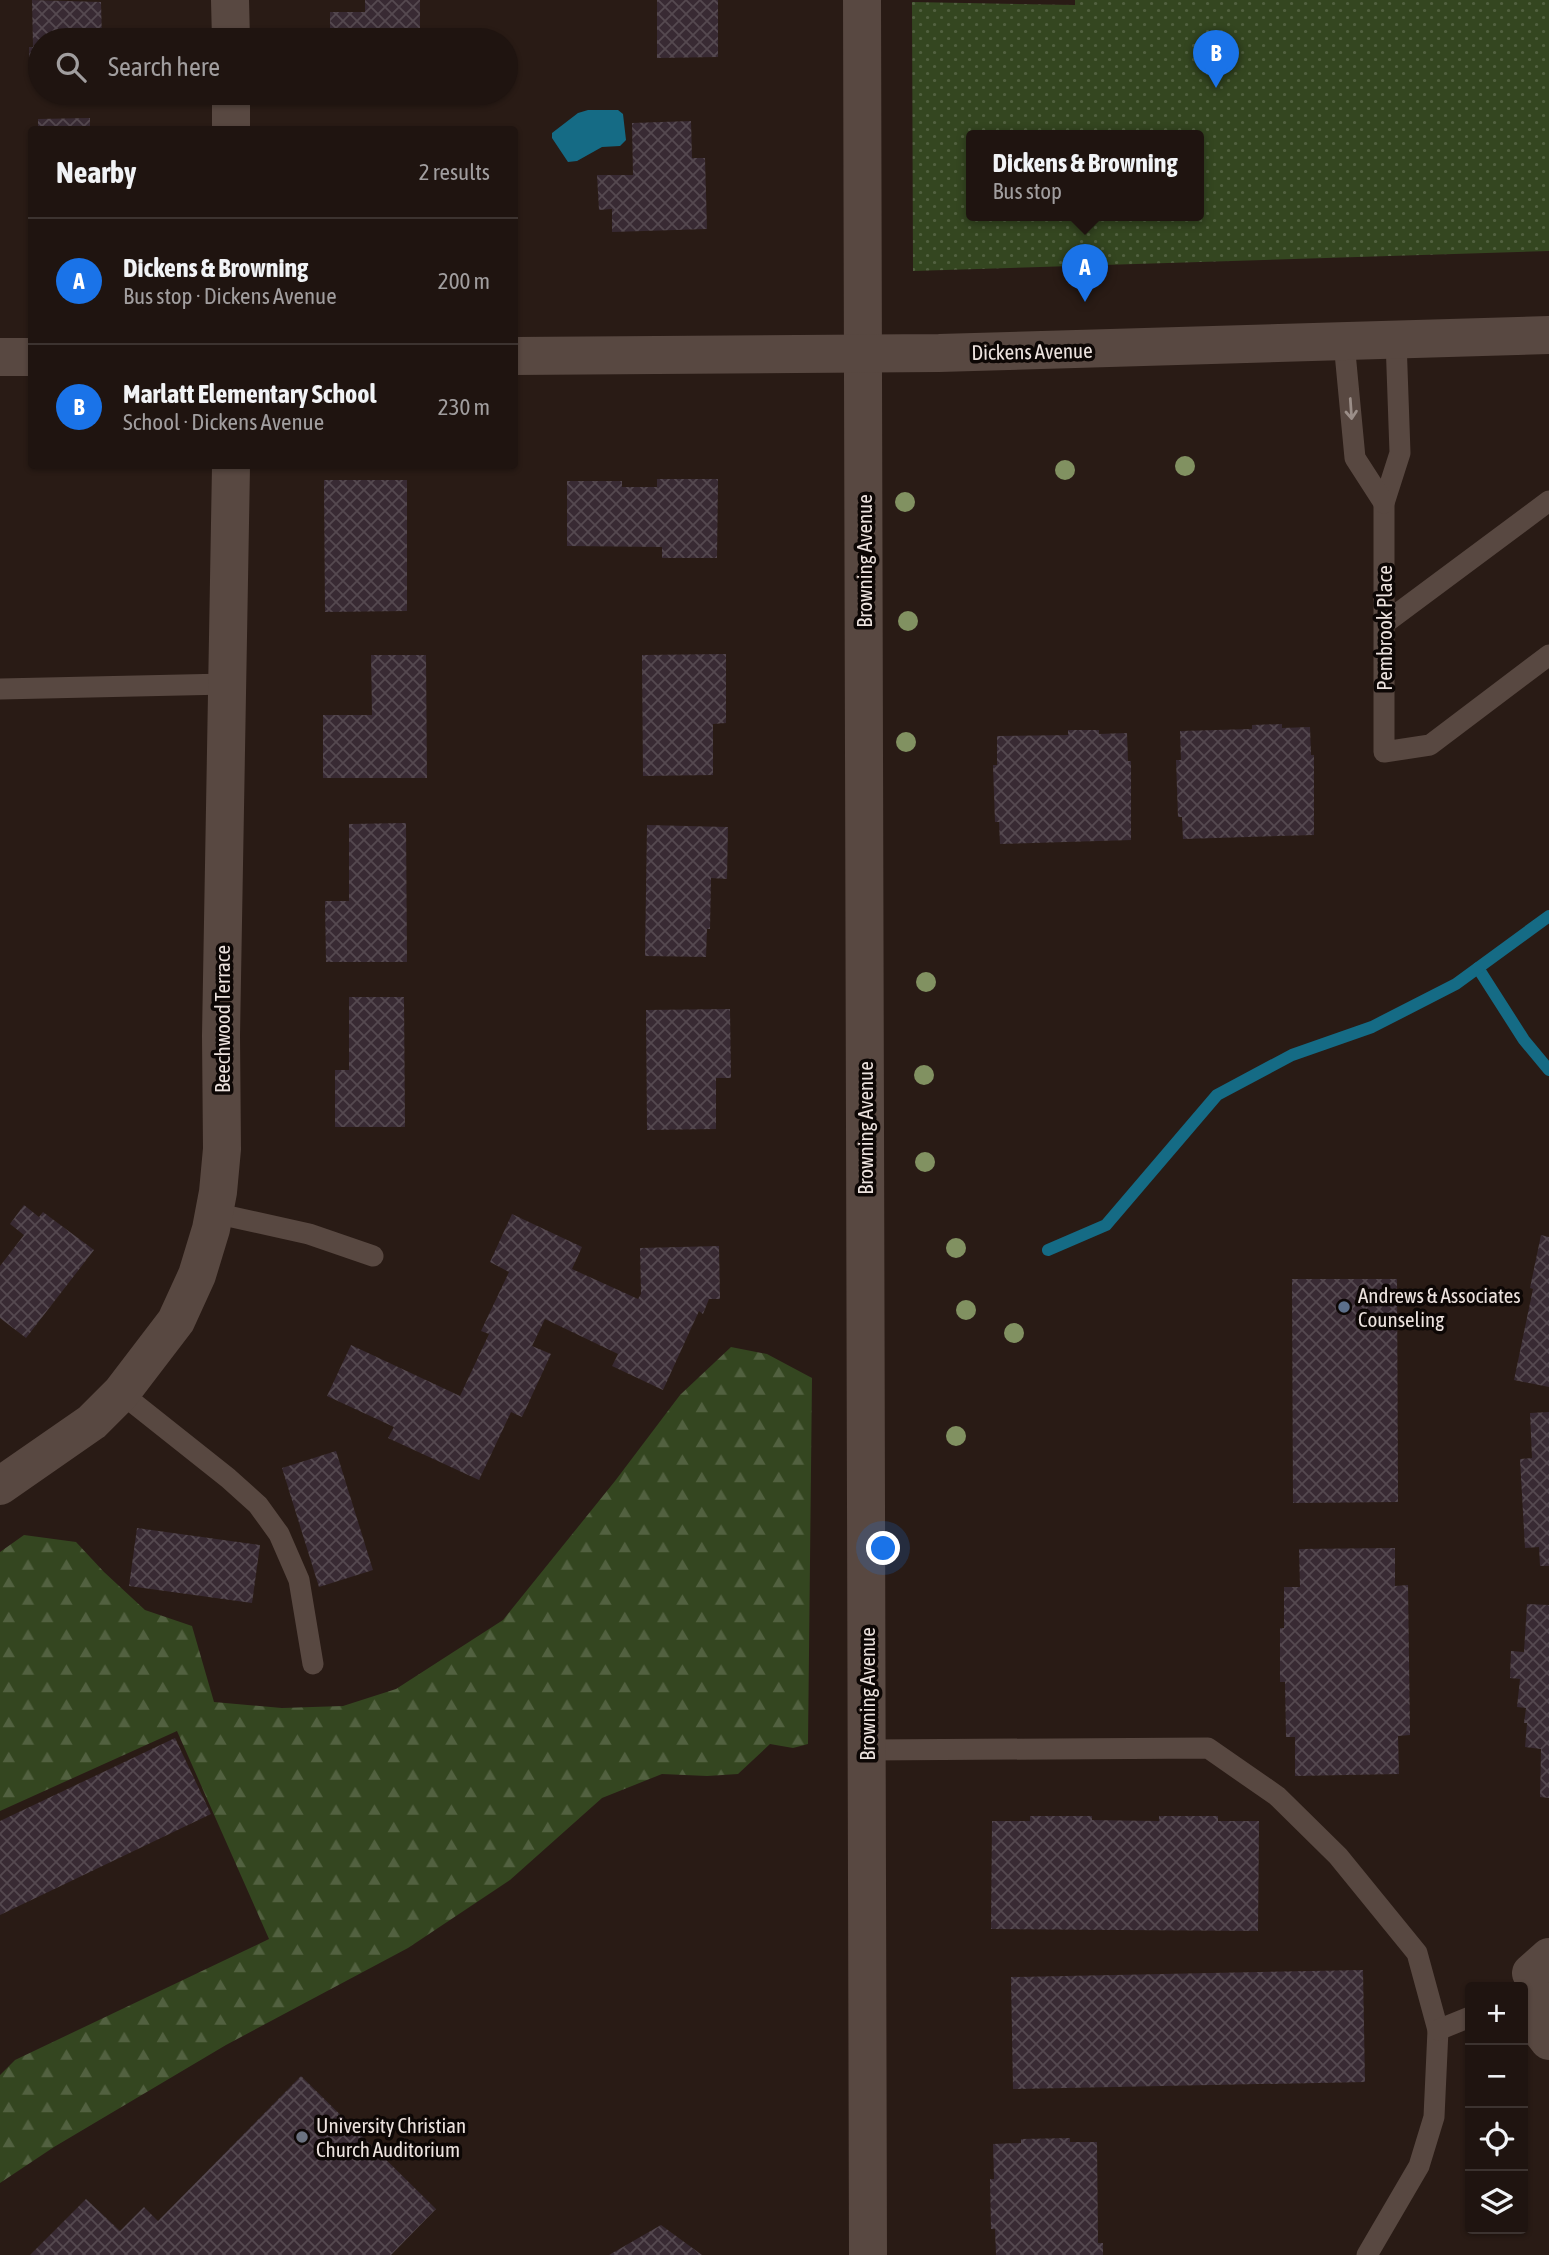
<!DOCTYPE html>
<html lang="en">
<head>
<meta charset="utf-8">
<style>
	body { margin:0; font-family:"Asap Condensed",sans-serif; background:#271d19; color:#f1f3f6 }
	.controls { position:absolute; right:21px; bottom:21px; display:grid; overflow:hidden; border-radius:7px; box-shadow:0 2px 5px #0004 }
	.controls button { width:63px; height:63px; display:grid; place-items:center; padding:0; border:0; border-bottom:2px solid #3c3330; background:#1f1410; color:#f1f3f6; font:35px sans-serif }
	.you { position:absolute; left:884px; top:1549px; width:24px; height:24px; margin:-18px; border:5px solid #fff; border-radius:50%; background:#1a73e8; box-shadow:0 0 0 10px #1a73e833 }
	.badge { display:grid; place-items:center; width:46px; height:46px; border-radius:50%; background:#1a73e8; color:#fff; font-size:23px; font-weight:700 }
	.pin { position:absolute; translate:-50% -58px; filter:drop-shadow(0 2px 4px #0008) }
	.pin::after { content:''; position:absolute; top:37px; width:24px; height:21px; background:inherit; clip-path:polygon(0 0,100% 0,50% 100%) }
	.popup { position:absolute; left:966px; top:130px; width:238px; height:91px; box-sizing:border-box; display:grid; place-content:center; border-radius:7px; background:#1f1410; filter:drop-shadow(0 2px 5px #0005); font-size:23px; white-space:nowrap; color:#a19e9f }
	.popup b { font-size:26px; color:#f1f3f6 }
	.popup::after { content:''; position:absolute; left:50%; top:100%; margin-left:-14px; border:14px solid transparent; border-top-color:#1f1410 }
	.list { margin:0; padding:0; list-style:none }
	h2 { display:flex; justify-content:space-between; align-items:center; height:91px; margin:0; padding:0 28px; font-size:30px }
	h2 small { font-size:23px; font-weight:400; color:#a19e9f }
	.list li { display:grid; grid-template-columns:46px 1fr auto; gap:21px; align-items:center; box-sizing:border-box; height:126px; padding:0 28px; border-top:2px solid #3c3330 }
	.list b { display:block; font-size:26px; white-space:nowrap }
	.list p { margin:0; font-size:23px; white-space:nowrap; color:#a19e9f }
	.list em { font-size:23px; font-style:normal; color:#a19e9f }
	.icon { flex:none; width:38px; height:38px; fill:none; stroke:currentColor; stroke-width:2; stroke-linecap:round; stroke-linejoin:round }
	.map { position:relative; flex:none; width:1549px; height:2255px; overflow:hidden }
	.search { position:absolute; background:#1f1410; box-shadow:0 2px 5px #0004; left:28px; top:28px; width:490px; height:77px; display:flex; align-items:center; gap:18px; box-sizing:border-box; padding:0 24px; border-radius:38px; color:#a19e9f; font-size:26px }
	.panel { position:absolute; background:#1f1410; box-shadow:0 2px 5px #0004; left:28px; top:126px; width:490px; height:343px; border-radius:7px }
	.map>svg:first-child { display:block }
</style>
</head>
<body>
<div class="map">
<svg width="1549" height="2255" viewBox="0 0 1549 2255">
	<defs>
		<pattern id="forest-firs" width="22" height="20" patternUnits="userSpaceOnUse" patternTransform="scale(1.75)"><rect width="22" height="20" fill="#344620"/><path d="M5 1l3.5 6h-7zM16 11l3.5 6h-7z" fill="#526140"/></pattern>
		<pattern id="park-dots" width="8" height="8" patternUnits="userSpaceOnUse" patternTransform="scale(1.75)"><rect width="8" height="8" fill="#344620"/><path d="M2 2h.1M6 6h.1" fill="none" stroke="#526140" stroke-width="1.8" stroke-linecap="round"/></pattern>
		<pattern id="building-cross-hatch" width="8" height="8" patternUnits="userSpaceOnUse" patternTransform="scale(1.75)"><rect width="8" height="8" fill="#382a33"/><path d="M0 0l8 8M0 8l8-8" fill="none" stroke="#554950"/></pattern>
	</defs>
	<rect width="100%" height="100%" fill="#291b15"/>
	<path fill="url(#forest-firs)" d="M731 1347 767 1354 812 1378 808 1744 793 1748 770 1744 738 1774 707 1776 662 1774 602 1798 510 1880 408 1948 226 2045 54 2147 0 2183V2075L15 2060 269 1939 177 1731 0 1811V1552L24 1535 76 1542 104 1572 145 1610 192 1626 214 1702 282 1708 343 1706 396 1689 503 1620 615 1481 680 1395Z"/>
	<path fill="url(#park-dots)" fill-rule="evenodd" d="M1075 0H1549V251L913 271 912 2 1075 5ZM971 136H1199V216H971Z"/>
	<path fill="#156b85" d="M588 110H618L623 114 626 140 620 146 602 147 577 161 568 162 552 138V133L578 113Z"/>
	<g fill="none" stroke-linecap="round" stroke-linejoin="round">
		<g stroke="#156b85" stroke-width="12">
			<path d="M1478 968 1524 1040 1549 1070"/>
			<path d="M1048 1250 1106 1225 1217 1095 1292 1055 1372 1027 1456 984 1549 916"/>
		</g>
	</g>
	<g fill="url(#building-cross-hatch)">
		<path d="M32 0 101 2 102 40H40V74H30L29 47H33Z"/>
		<path d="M365 0H420V40H330V12H365Z"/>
		<path d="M657 0H718V57L657 58Z"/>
		<path d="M90 118V130H38V119Z"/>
		<path d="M691 121 692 158H705L707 229 612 232V209L599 210 597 175H633L632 123Z"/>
		<path d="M657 479H718L717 558H662V547L567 546V481H622V487H657Z"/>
		<path d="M324 480H407V611L325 612Z"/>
		<path d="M726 654V723L713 724V775L643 776 642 655Z"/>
		<path d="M371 655H426L427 778H323V715H372Z"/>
		<path d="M1282 724V728L1310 727 1311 755H1314V835L1183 839 1182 817H1178L1176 760H1181L1180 731 1252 729V725Z"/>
		<path d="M1068 730H1099V734L1127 733 1128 761H1131V840L1000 844 999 822H995L993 765H997V736L1068 735Z"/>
		<path d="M406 823 407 962H326L325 901H349V824Z"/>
		<path d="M647 825 728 827 727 879 711 878 710 929H707L706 957 645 956Z"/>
		<path d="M349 997H404L405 1127H335V1070H349Z"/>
		<path d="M730 1009 731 1078H716V1129L647 1130 646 1010Z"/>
		<path d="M24 1205 39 1217 43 1212 94 1250 26 1338 0 1318V1266L24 1235 10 1224Z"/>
		<path d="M512 1214 582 1247 572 1269 638 1299 641 1294 640 1248 719 1246 720 1299H709L703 1314 699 1311 663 1390 612 1366 618 1354 545 1319 532 1346 551 1354 522 1417 511 1412 479 1480 388 1438 394 1427 327 1396 351 1345 460 1396 489 1334 481 1331 509 1272 490 1262Z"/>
		<path d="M1541 1235 1549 1237V1387L1514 1380 1533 1289 1530 1288Z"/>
		<path d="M1292 1279H1397L1398 1502 1293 1503Z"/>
		<path d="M1549 1412V1566H1540L1539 1547 1525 1548 1520 1459 1532 1458 1530 1413Z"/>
		<path d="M336 1451 373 1570 319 1587 282 1468Z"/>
		<path d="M137 1528 260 1545 252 1603 129 1586Z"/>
		<path d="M1395 1548V1586L1408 1585 1410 1735 1398 1736 1399 1774 1295 1776V1737H1286L1285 1682H1280V1628H1284V1587H1300L1299 1549Z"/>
		<path d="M1527 1604 1549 1605V1798L1540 1797 1541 1749 1525 1747 1527 1723H1524L1526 1708 1517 1707 1520 1679 1510 1678 1511 1651 1524 1652Z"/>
		<path d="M175 1738 211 1814 0 1915V1821Z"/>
		<path d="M1030 1816H1092V1820L1159 1821V1816H1218V1821H1259L1258 1931 991 1929 992 1821H1030Z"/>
		<path d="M1363 1970 1365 2082 1013 2089 1011 1977Z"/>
		<path d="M301 2076 436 2209 391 2255H30L86 2199 120 2231 144 2207 158 2221Z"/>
		<path d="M1070 2138V2142H1097L1098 2243H1103V2255H996L995 2229H991L990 2179H994L993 2144 1021 2143V2139Z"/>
		<path d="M661 2225 702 2255H609Z"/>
	</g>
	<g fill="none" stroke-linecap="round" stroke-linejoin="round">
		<g stroke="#584841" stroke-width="21">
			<path d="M1396 340 1400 453 1384 503V752L1430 745 1549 655"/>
			<path d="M1344 342 1355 458 1384 503"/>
			<path d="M1385 623 1549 501"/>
			<path d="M0 689 227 684"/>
			<path d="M214 1213 309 1234 373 1256"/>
			<path d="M121 1393 228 1478 258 1505 279 1534 299 1580 313 1664"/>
			<path d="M867 1750 1208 1748 1277 1796 1338 1856 1417 1953 1438 2030 1434 2117 1419 2166 1367 2255"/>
			<path d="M1438 2030 1470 2017"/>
		</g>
		<g stroke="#584841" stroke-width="38">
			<path d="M230 0 231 40"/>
			<path d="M231 93V130"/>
			<path d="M0 1486 92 1422 121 1393 176 1321 197 1275 211 1229 218 1192 222 1149 221 1036 231 466"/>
			<path d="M1549 1957 1531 1973 1547 1995 1542 2032 1549 2041"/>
		</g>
		<g stroke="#584841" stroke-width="38">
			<path d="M862 0 868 2255"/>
			<path d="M514 356 939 353 1549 335"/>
			<path d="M0 357H32"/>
		</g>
	</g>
	<g fill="#819161">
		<circle cx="1185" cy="466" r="10"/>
		<circle cx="1065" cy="470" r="10"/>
		<circle cx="905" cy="502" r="10"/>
		<circle cx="908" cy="621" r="10"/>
		<circle cx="906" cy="742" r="10"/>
		<circle cx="926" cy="982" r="10"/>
		<circle cx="924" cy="1075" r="10"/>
		<circle cx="925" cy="1162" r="10"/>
		<circle cx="956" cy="1248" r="10"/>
		<circle cx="966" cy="1310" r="10"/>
		<circle cx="1014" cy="1333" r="10"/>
		<circle cx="956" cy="1436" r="10"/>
	</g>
	<defs><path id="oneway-shaft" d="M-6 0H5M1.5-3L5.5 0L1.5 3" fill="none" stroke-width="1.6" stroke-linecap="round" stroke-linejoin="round" transform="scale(1.75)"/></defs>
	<use stroke="#9b8e88" href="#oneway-shaft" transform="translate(1351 409) rotate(86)"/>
	<circle fill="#5c6f8a" stroke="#0d0705" stroke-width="2.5" cx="1344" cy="1307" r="7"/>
	<circle fill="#6b7280" stroke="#0d0705" stroke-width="2.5" cx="302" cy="2137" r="7"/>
	<g text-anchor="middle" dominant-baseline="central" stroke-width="7" stroke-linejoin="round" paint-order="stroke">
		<g font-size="21" fill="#ede3df" stroke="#0d0705">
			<text transform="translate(1032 351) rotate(-1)">Dickens Avenue</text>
			<text transform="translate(864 561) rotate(-90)">Browning Avenue</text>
			<text transform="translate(1384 628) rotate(-90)">Pembrook Place</text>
			<text transform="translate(222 1019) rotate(-90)">Beechwood Terrace</text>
			<text transform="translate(865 1128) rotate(-90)">Browning Avenue</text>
			<text transform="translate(867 1694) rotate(-90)">Browning Avenue</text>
		</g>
		<g font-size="21" fill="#ede3df" stroke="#0d0705" text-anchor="start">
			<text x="1358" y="1295">Andrews &amp; Associates<tspan x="1358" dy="24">Counseling</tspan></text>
			<text x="316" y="2125">University Christian<tspan x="316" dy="24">Church Auditorium</tspan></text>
		</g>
	</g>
</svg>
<div class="controls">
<button>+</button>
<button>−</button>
<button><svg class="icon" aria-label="locate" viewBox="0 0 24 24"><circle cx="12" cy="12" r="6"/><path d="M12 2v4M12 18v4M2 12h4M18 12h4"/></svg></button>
<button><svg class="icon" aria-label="layers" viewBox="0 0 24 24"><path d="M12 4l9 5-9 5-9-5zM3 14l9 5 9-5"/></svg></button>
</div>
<div class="you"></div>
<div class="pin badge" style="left:1085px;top:302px">A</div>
<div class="popup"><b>Dickens &amp; Browning</b>Bus stop</div>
<div class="pin badge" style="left:1216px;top:88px">B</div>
<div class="search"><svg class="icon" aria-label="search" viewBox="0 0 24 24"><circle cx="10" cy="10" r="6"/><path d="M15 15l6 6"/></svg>Search here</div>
<section class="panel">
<h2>Nearby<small>2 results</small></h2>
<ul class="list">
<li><span class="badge">A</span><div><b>Dickens &amp; Browning</b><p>Bus stop · Dickens Avenue</p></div><em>200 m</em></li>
<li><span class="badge">B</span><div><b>Marlatt Elementary School</b><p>School · Dickens Avenue</p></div><em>230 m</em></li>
</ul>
</section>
</div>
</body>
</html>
